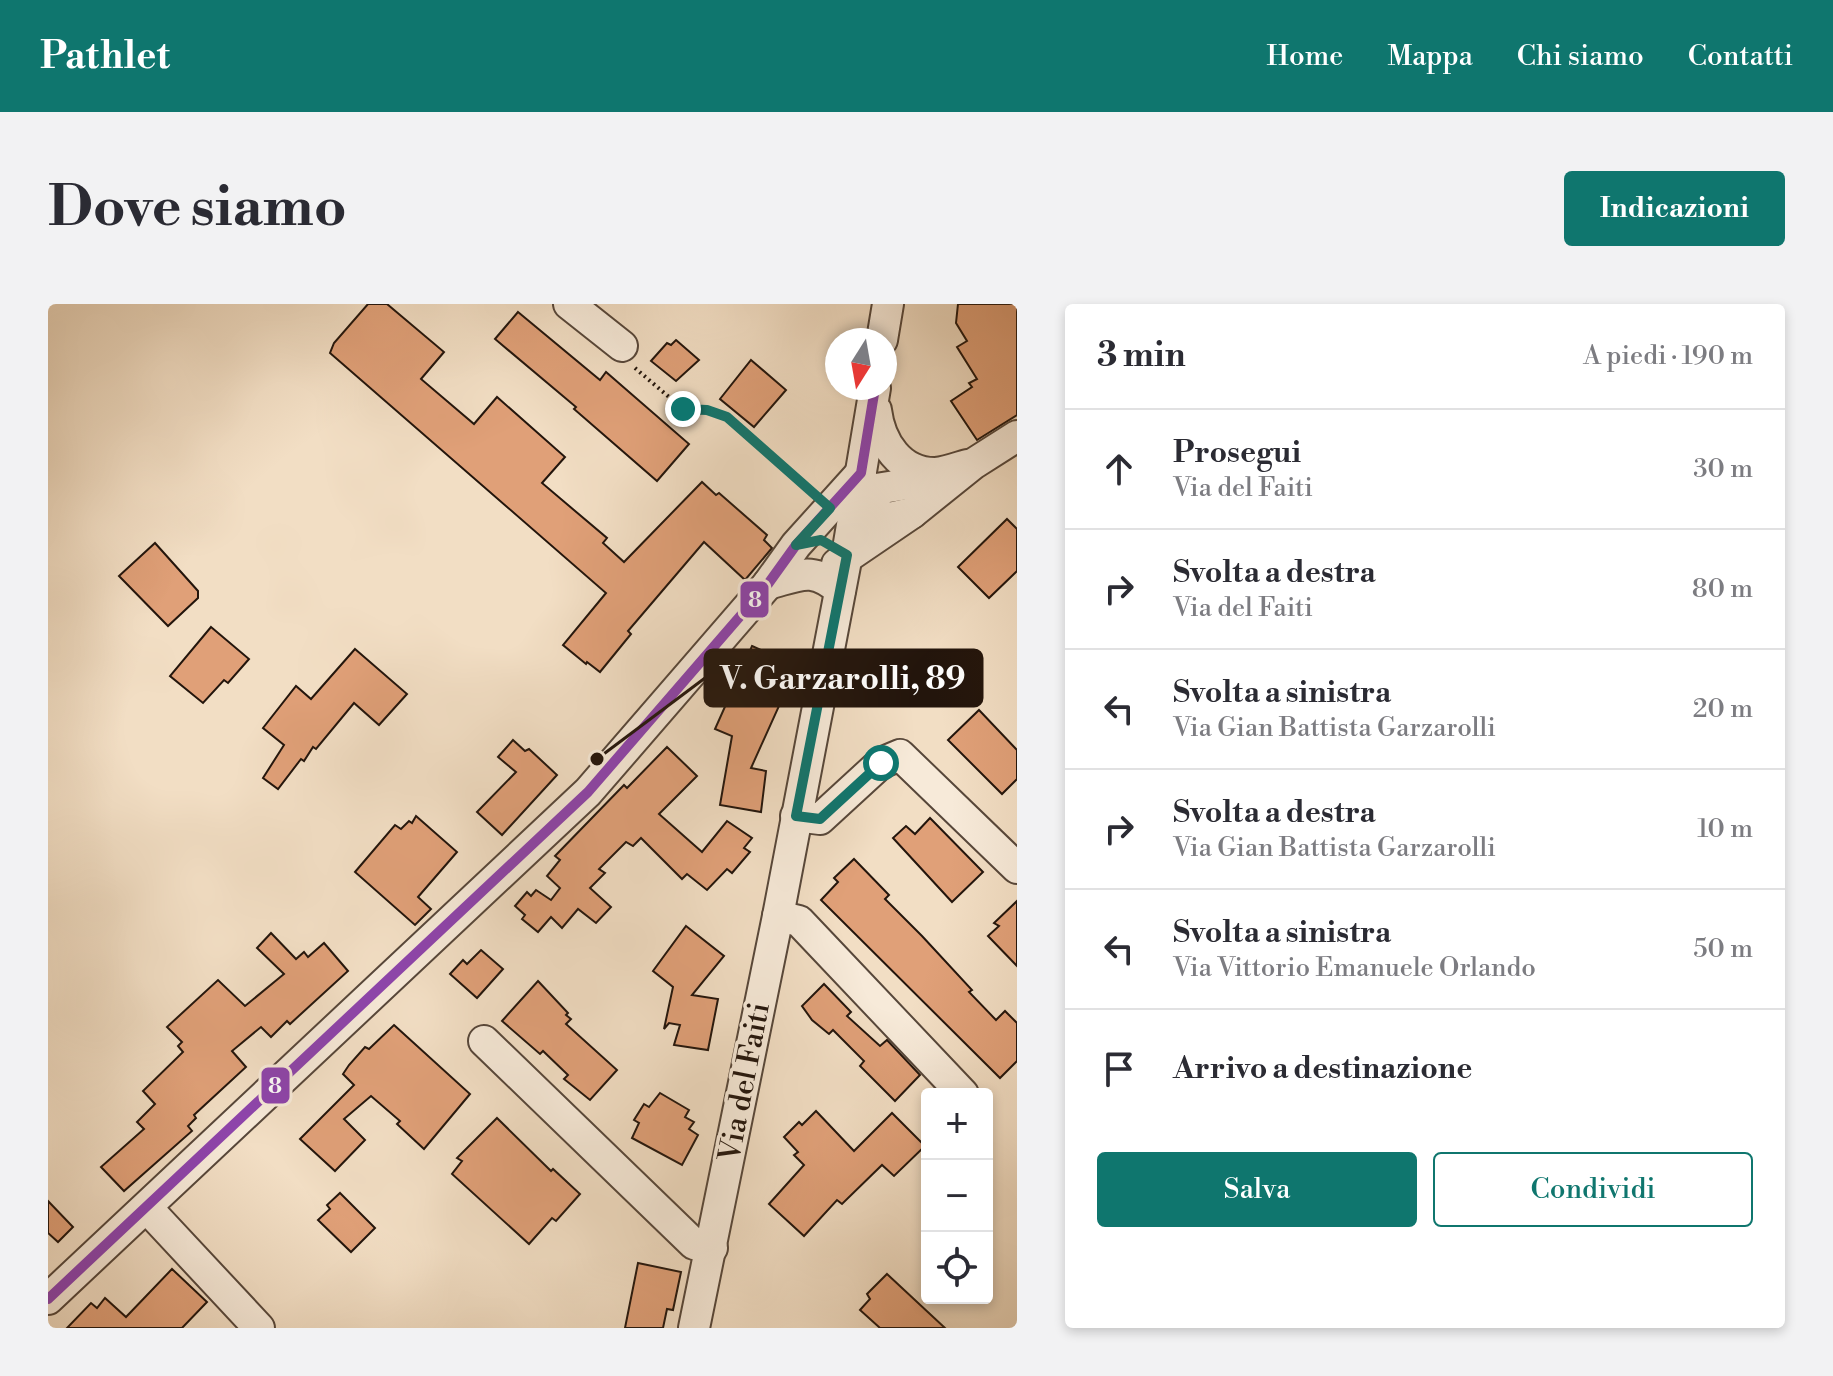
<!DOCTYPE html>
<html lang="it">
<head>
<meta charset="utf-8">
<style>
	body { margin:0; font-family:"Libre Bodoni",serif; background:#f2f2f3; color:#2b2b33 }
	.controls { position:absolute; right:24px; bottom:24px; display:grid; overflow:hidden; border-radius:8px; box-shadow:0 4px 12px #0003 }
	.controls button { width:72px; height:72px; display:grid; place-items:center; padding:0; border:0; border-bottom:2px solid #e1e1e2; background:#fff; color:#2b2b33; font:40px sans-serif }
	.compass { position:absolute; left:777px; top:24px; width:72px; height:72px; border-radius:50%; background:#fff; box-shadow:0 4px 12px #0003; rotate:191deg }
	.stop { position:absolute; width:24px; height:24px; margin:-18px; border:6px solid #0f766e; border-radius:50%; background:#fff }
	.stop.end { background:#0f766e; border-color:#fff; box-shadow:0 2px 8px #0008 }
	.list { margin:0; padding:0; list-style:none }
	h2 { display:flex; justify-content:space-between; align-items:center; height:104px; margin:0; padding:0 32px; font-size:34px }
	h2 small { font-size:26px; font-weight:400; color:#7c7c81 }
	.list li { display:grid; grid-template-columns:52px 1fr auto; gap:24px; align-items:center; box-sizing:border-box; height:120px; padding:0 32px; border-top:2px solid #e1e1e2 }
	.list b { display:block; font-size:30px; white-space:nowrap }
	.list p { margin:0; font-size:26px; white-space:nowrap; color:#7c7c81 }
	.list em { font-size:26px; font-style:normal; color:#7c7c81 }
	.actions { display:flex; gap:16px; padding:24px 32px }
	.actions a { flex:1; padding:18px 0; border:2px solid #0f766e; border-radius:8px; text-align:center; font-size:28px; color:#0f766e }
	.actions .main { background:#0f766e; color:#fff }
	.icon { flex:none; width:44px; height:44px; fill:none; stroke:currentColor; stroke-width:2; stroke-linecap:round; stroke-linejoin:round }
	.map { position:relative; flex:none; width:969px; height:1024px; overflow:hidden; border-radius:8px }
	header { display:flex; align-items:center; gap:48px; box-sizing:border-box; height:112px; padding:0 40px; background:#0f766e; color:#fff }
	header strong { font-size:38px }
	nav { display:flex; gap:44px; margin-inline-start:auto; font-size:28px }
	.intro { display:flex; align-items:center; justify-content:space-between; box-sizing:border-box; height:192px; padding:0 48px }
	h1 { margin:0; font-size:56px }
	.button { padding:20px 36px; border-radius:8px; background:#0f766e; color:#fff; font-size:28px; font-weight:700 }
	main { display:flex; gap:48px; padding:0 48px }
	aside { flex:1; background:#fff; border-radius:8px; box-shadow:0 4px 12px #0003 }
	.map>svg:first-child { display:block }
</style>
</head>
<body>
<header>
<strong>Pathlet</strong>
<nav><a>Home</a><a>Mappa</a><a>Chi siamo</a><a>Contatti</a></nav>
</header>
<div class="intro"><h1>Dove siamo</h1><a class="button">Indicazioni</a></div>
<main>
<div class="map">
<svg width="969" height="1024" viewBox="0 0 969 1024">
	<rect width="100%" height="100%" fill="#f2dec4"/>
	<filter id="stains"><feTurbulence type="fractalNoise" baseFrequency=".0025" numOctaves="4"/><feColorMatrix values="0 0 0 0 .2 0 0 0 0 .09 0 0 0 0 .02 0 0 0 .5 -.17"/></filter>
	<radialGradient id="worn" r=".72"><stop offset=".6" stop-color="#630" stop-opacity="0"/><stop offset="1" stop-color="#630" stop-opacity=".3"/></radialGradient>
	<g fill="#e0a078" stroke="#23150c" stroke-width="2">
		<path d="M320 0H339L396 48 373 75 426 120 449 93 517 153 494 179 559 234 555 239 576 258 654 178 668 191 671 189 719 231 716 236 724 244 697 276 656 238 580 327 583 330 552 368 539 358 538 360 515 341 558 289 282 49 286 39Z"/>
		<path d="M910 0H969V111L929 136 903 97 924 83 921 79 929 75 909 43 919 37 908 19Z"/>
		<path d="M470 8 552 76 558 68 641 140 609 177 526 105 528 103 447 35Z"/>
		<path d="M628 36 651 56 628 77 603 57 619 39 623 41Z"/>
		<path d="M703 56 738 86 706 123 672 95Z"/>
		<path d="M959 215 969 225V267L941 294 910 263Z"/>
		<path d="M107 239 150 287V294L120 322 71 272Z"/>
		<path d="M163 323 201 355 180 379 176 376 155 399 122 372Z"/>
		<path d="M704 342 749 362 703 464 718 467 713 508 672 501 684 432 667 425Z"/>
		<path d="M307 345 359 390 331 421 306 399 268 445 265 443 256 457 253 455 230 485 215 474 236 441 215 424 248 382 263 395Z"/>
		<path d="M931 406 969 446V475L954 490 900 436Z"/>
		<path d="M465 436 477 447 481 445 509 471 454 531 429 508 468 468 450 453Z"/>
		<path d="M619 443 649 472 611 510 654 548 679 517 704 534 696 544 702 548 684 569 679 565 659 586 639 570 634 575 593 534 585 542 578 538 551 565 557 569 542 584 563 603 548 619 530 605 514 624 503 613 490 628 474 615 477 611 467 602 479 588 483 592 488 586 503 596 512 584 499 572 512 556 507 552 576 481 579 484Z"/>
		<path d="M368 512 409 548 370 593 383 605 367 621 307 568 347 521 353 525 361 517 364 519Z"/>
		<path d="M882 514 935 568 904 598 845 534 858 522 867 530Z"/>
		<path d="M806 555 841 591 837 595 874 632 924 686 921 688 948 716 957 707 969 719V757L952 774 773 596 790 578 786 574Z"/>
		<path d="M969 597V662L940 632 951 622 946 619Z"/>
		<path d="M638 622 676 652 644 691 670 695 660 746 626 741 632 721 621 719 616 725 625 683 605 667Z"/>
		<path d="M223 629 248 655 256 648 260 653 276 639 300 667 242 720 239 717 223 733 213 723 184 747 198 763 146 811 148 814 140 822 144 827 76 887 53 863 96 825 89 818 107 800 95 787 135 748 130 742 134 738 119 723 170 676 197 702 236 670 209 644Z"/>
		<path d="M433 646 455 665 429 694 402 670 415 656 419 660Z"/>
		<path d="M490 677 520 709 518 711 523 715 518 720 569 766 542 796 516 775 520 771 495 747 492 750 454 717Z"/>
		<path d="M776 680 803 708 799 712 832 742 839 736 872 771 847 797 812 762 816 757 785 726 781 730 764 716 754 702Z"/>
		<path d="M346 721 422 790 376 845 349 820 352 817 323 792 296 815 317 836 287 867 252 835 306 781 295 770 301 761 317 743 321 745Z"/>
		<path d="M612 789 641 806 637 813 646 818 641 825 650 831 634 861 584 834 591 819 586 816 596 800 601 803Z"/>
		<path d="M768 807 806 847 844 809 877 842 846 872 834 861 794 900 789 896 756 932 721 900 756 861 746 851 750 848 736 833 751 818 754 821Z"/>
		<path d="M449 814 503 867 505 865 532 890 508 917 504 914 481 940 404 870 414 857 409 854Z"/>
		<path d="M292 889 327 924 303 948 270 916 282 905 279 901Z"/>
		<path d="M0 897 25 923 10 938 0 929Z"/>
		<path d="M590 959 633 968 625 1006 619 1005 615 1024H577Z"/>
		<path d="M124 965 159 998 134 1024H19L43 999 49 1004 57 994 78 1013Z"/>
		<path d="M839 970 897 1024H832L812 1006 822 995 819 990Z"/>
	</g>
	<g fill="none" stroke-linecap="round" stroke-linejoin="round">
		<g stroke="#57473a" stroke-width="34">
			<g id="minor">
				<path d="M521 0 574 42"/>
				<path d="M834 36 840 0"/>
				<path d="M828 106C832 138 852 170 888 169 898 168 909 164 919 161"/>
				<path d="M810 188 817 206 842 214 864 209 925 160 969 132"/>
				<path d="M810 188 890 175"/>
				<path d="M789 260 864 209"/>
				<path d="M720 280C753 271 764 262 792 286"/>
				<path d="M748 512 772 515 833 459 852 451 969 564"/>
				<path d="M730 612 751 617 915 790"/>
				<path d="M436 737 646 940 664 944"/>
				<path d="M99 904 211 1024"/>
				<path d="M0 995 540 488 720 280 748 241 813 169"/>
				<path d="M646 1024 730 612 799 251 827 84"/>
			</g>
		</g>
		<path stroke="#23150c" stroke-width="4" stroke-dasharray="2 4" stroke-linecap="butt" d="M587 64 635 105 659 106 679 113 762 186"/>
		<use href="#minor" stroke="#f7ead9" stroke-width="30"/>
		<g stroke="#f7ead9" stroke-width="16">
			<path id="bus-1" d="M0 995 540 488 720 280 748 241 813 169 827 84"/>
		</g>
		<use href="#bus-1" stroke="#8e44ad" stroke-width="10"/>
	</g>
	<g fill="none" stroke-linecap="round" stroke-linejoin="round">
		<path stroke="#0f766e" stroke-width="10" d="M635 105 659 106 679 113 782 204 748 241 773 236 799 251 748 512 772 515 833 459"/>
	</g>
	<g text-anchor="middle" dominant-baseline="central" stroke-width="7" stroke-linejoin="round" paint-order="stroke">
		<g font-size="30" fill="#23150c" stroke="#f7ead9">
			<text transform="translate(697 778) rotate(-79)">Via del Faiti</text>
		</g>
	</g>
	<path fill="none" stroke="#23150c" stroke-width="3" d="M549 455L657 374"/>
	<circle fill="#23150c" stroke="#f7ead9" stroke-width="3" cx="549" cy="455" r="8"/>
	<rect fill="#23150c" stroke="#23150c" stroke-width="3" x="657" y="346" width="277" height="56" rx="8"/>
	<g font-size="32" text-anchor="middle" font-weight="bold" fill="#fff">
		<text x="795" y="385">V. Garzarolli, 89</text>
	</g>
	<g stroke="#f7ead9" stroke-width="3">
		<rect x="691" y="276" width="31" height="39" rx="8" fill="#8e44ad"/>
		<rect x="212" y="762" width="31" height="39" rx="8" fill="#8e44ad"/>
	</g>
	<g font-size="22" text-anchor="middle" font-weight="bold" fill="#fff">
		<text x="707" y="303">8</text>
		<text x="227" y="789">8</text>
	</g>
	<rect width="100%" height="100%" filter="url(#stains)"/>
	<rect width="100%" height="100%" fill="url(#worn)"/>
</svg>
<div class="controls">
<button>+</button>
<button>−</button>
<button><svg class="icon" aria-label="locate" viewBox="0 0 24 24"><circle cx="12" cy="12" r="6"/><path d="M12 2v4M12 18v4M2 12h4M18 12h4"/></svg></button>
</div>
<svg class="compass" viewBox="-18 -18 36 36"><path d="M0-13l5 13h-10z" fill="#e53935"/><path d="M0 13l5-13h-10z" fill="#7c7c81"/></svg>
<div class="stop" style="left:833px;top:459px"></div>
<div class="stop end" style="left:635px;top:105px"></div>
</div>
<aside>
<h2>3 min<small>A piedi · 190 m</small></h2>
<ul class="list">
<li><svg class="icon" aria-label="ahead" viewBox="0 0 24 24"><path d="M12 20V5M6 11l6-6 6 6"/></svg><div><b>Prosegui</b><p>Via del Faiti</p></div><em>30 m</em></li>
<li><svg class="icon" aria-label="right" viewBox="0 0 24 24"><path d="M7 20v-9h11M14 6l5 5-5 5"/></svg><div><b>Svolta a destra</b><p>Via del Faiti</p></div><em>80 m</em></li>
<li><svg class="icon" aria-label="left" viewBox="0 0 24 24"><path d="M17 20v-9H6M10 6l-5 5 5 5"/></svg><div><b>Svolta a sinistra</b><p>Via Gian Battista Garzarolli</p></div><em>20 m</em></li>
<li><svg class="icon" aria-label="right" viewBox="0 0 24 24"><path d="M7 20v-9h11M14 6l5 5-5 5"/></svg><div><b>Svolta a destra</b><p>Via Gian Battista Garzarolli</p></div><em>10 m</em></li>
<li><svg class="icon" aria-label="left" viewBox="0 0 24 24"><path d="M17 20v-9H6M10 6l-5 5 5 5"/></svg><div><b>Svolta a sinistra</b><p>Via Vittorio Emanuele Orlando</p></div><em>50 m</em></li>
<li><svg class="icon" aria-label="arrive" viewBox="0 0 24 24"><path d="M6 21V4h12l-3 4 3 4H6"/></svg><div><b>Arrivo a destinazione</b></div></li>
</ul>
<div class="actions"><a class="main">Salva</a><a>Condividi</a></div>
</aside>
</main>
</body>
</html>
